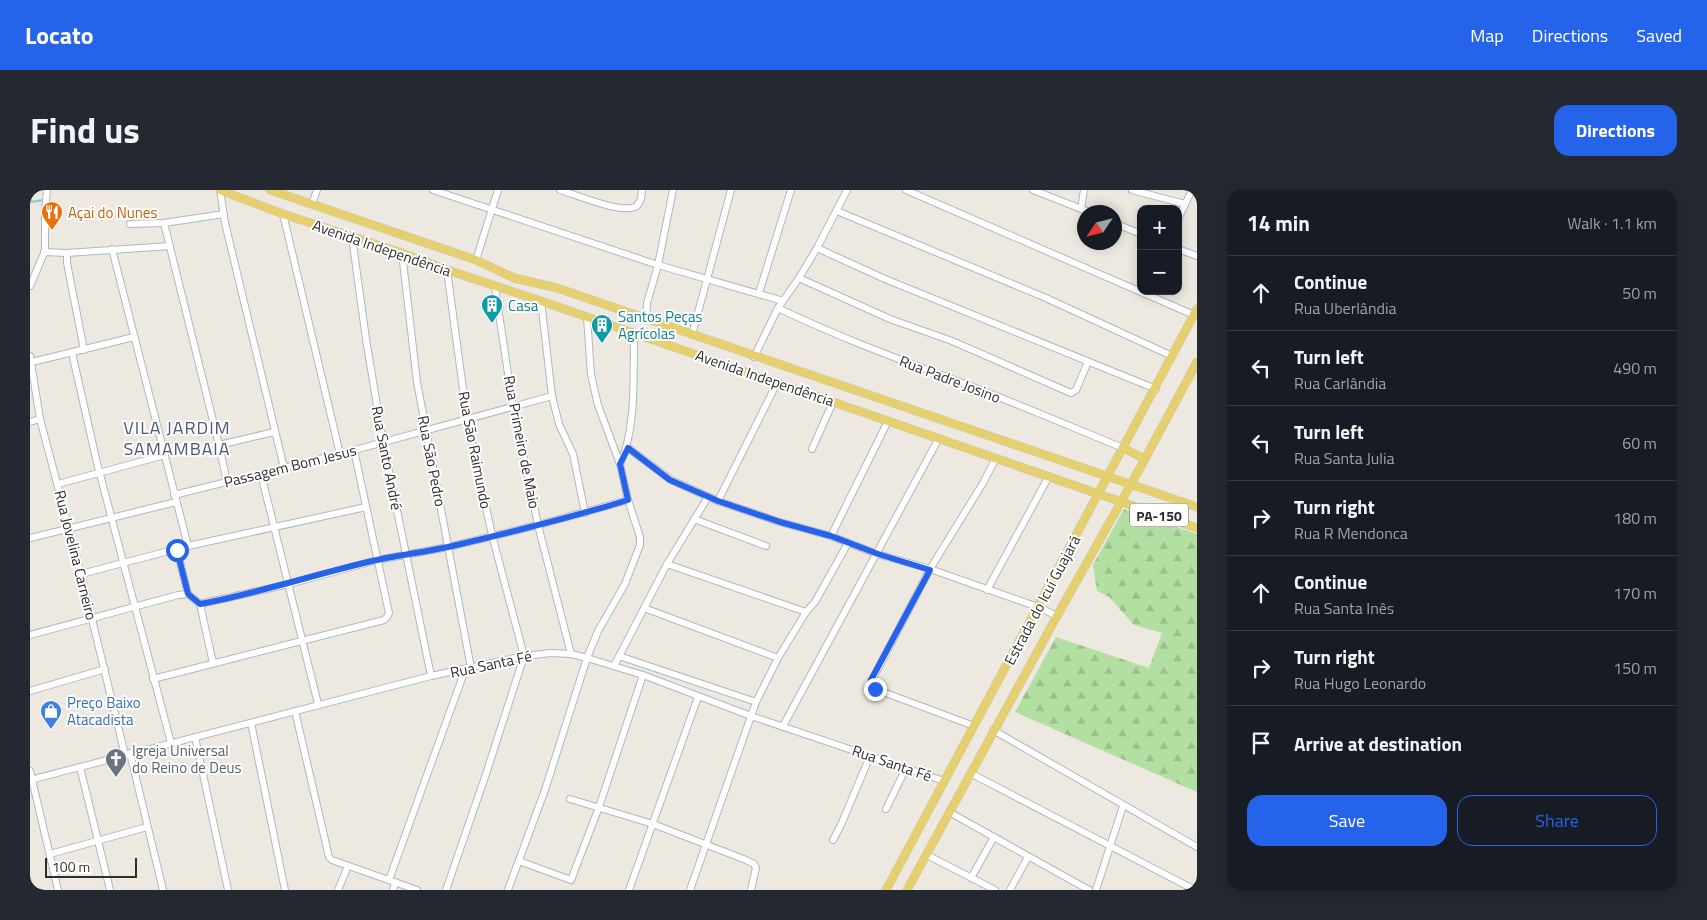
<!DOCTYPE html>
<html lang="en">
<head>
<meta charset="utf-8">
<style>
	body { margin:0; font-family:"Titillium Web",sans-serif; background:#242831; color:#f1f3f6 }
	.controls { position:absolute; right:15px; top:15px; display:grid; overflow:hidden; border-radius:10px; box-shadow:0 2px 12px #0003 }
	.controls button { width:45px; height:45px; display:grid; place-items:center; padding:0; border:0; border-bottom:1px solid #363941; background:#171b24; color:#f1f3f6; font:25px sans-serif }
	.compass { position:absolute; left:1047px; top:15px; width:45px; height:45px; border-radius:50%; background:#171b24; box-shadow:0 2px 12px #0003; rotate:235deg }
	.scale { position:absolute; left:15px; bottom:12px; width:92px; box-sizing:border-box; padding-left:5px; border:2px solid #2d2d2d; border-top:0; font-size:14px; line-height:18px; white-space:nowrap; color:#2d2d2d; -webkit-text-stroke:4px #fff; paint-order:stroke }
	.stop { position:absolute; width:15px; height:15px; margin:-11px; border:4px solid #2563eb; border-radius:50%; background:#fff }
	.stop.end { background:#2563eb; border-color:#fff; box-shadow:0 1px 5px #0008 }
	.list { margin:0; padding:0; list-style:none }
	h2 { display:flex; justify-content:space-between; align-items:center; height:65px; margin:0; padding:0 20px; font-size:21px }
	h2 small { font-size:16px; font-weight:400; color:#9ea1a6 }
	.list li { display:grid; grid-template-columns:32px 1fr auto; gap:15px; align-items:center; box-sizing:border-box; height:75px; padding:0 20px; border-top:1px solid #363941 }
	.list b { display:block; font-size:19px; white-space:nowrap }
	.list p { margin:0; font-size:16px; white-space:nowrap; color:#9ea1a6 }
	.list em { font-size:16px; font-style:normal; color:#9ea1a6 }
	.actions { display:flex; gap:10px; padding:15px 20px }
	.actions a { flex:1; padding:11px 0; border:1px solid #2563eb; border-radius:15px; text-align:center; font-size:18px; color:#2563eb }
	.actions .main { background:#2563eb; color:#fff }
	.icon { flex:none; width:28px; height:28px; fill:none; stroke:currentColor; stroke-width:2; stroke-linecap:round; stroke-linejoin:round }
	.map { position:relative; flex:none; width:1167px; height:700px; overflow:hidden; border-radius:15px }
	header { display:flex; align-items:center; gap:30px; box-sizing:border-box; height:70px; padding:0 25px; background:#2563eb; color:#fff }
	header strong { font-size:24px }
	nav { display:flex; gap:28px; margin-inline-start:auto; font-size:18px }
	.intro { display:flex; align-items:center; justify-content:space-between; box-sizing:border-box; height:120px; padding:0 30px }
	h1 { margin:0; font-size:35px }
	.button { padding:12px 22px; border-radius:15px; background:#2563eb; color:#fff; font-size:18px; font-weight:700 }
	main { display:flex; gap:30px; padding:0 30px }
	aside { flex:1; background:#171b24; border-radius:15px; box-shadow:0 2px 12px #0003 }
	.map>svg:first-child { display:block }
</style>
</head>
<body>
<header>
<strong>Locato</strong>
<nav><a>Map</a><a>Directions</a><a>Saved</a></nav>
</header>
<div class="intro"><h1>Find us</h1><a class="button">Directions</a></div>
<main>
<div class="map">
<svg width="1167" height="700" viewBox="0 0 1167 700">
	<defs>
		<pattern id="forest-firs" width="22" height="20" patternUnits="userSpaceOnUse" patternTransform="scale(1.25)"><rect width="22" height="20" fill="#b4dfa3"/><path d="M5 1l3.5 6h-7zM16 11l3.5 6h-7z" fill="#9bc08d"/></pattern>
	</defs>
	<rect width="100%" height="100%" fill="#ede9e1"/>
	<path fill="url(#forest-firs)" d="M1094 319 1167 344V602L985 522 1026 447 1119 478 1132 443 1104 435 1079 407 1067 401 1063 375Z"/>
	<g fill="none" stroke-linecap="round" stroke-linejoin="round">
		<path stroke="#7ec5e6" stroke-width="2" d="M0 12 14 10"/>
		<g stroke="#b4b6bf" stroke-width="8">
			<g id="minor">
				<path d="M190 0 195 33 254 278"/>
				<path d="M403 0 628 75 753 111"/>
				<path d="M530 0C547 5 593 25 607 16L611 9 612 0"/>
				<path d="M876 0 1164 125"/>
				<path d="M1003 0 1059 22"/>
				<path d="M1102 0 1155 14"/>
				<path d="M282 14 287 0"/>
				<path d="M1051 19 1054 0"/>
				<path d="M807 21 1016 108 1142 166"/>
				<path d="M253 24 310 264"/>
				<path d="M1148 29 1162 0"/>
				<path d="M134 33 189 255 197 292"/>
				<path d="M1084 33 1111 44"/>
				<path d="M100 34 134 33 194 24"/>
				<path d="M322 47 336 149 353 252 401 486"/>
				<path d="M787 58 855 89 1126 199"/>
				<path d="M82 59 158 356"/>
				<path d="M1148 59 1167 66"/>
				<path d="M14 62 37 63 140 56"/>
				<path d="M37 63V73L54 160"/>
				<path d="M372 63 387 192 441 478"/>
				<path d="M446 70 468 0"/>
				<path d="M769 88 860 129 922 151 1041 203 1046 200 1058 172"/>
				<path d="M0 96 15 61V22L17 0"/>
				<path d="M465 97 483 217 508 335 541 464"/>
				<path d="M729 103 761 0"/>
				<path d="M511 111 522 206 529 234 543 264 555 323"/>
				<path d="M748 118C810 148 874 171 938 195 990 215 1042 237 1093 258"/>
				<path d="M616 130 617 113 628 75 643 0"/>
				<path d="M662 145 701 0"/>
				<path d="M42 163 67 273 141 553"/>
				<path d="M0 166 10 229 51 384 95 565"/>
				<path d="M724 167 748 118 769 88 787 58 817 0"/>
				<path d="M2 172 104 147"/>
				<path d="M0 232 10 229"/>
				<path d="M189 255 244 242"/>
				<path d="M598 258 641 290 688 311 750 332 801 346 847 364 900 379 1008 417 1027 426"/>
				<path d="M782 259 803 212"/>
				<path d="M590 274C607 237 603 184 604 143"/>
				<path d="M231 284 288 514"/>
				<path d="M28 294 135 265"/>
				<path d="M144 305 310 264 522 206"/>
				<path d="M688 311 747 193"/>
				<path d="M664 329 736 356"/>
				<path d="M801 346 858 231"/>
				<path d="M0 348 146 312"/>
				<path d="M147 360 158 404"/>
				<path d="M637 374 776 422"/>
				<path d="M51 384 158 356 336 317"/>
				<path d="M957 400 1019 286"/>
				<path d="M170 414 259 394 347 370 418 357 508 335 598 310"/>
				<path d="M170 414 183 473"/>
				<path d="M614 418 748 468"/>
				<path d="M0 445 148 405 158 404 170 414"/>
				<path d="M589 466 726 512"/>
				<path d="M584 476 637 374 678 307"/>
				<path d="M123 489 354 430 357 427 359 423 324 260"/>
				<path d="M0 501 75 479"/>
				<path d="M265 521 299 667 302 670 387 700"/>
				<path d="M221 533 255 700"/>
				<path d="M753 536 909 248"/>
				<path d="M944 536 845 499 840 494 900 379 953 293 966 268"/>
				<path d="M963 540 1167 657"/>
				<path d="M165 547 198 700"/>
				<path d="M100 563 133 700"/>
				<path d="M50 577 80 700"/>
				<path d="M0 581 28 700"/>
				<path d="M940 583 1165 700"/>
				<path d="M0 590 401 486 494 466 521 463 541 464 557 468 613 485 721 526 914 591"/>
				<path d="M540 609 623 634 716 670 724 674 726 678 721 700"/>
				<path d="M856 619 876 578"/>
				<path d="M919 622 1059 700"/>
				<path d="M803 650 811 635 840 566"/>
				<path d="M20 664 117 637"/>
				<path d="M897 665 965 700"/>
				<path d="M489 671 541 690 569 617 613 485"/>
				<path d="M941 688 964 647"/>
				<path d="M359 690 435 480"/>
				<path d="M308 700 318 676"/>
				<path d="M363 700 365 692"/>
				<path d="M416 700 456 584 494 466 462 345 437 229 417 80"/>
				<path d="M478 700 515 600 557 468 568 441 595 394 610 355V347L598 310 590 274 568 215 561 185 557 127"/>
				<path d="M599 700 668 507"/>
				<path d="M660 700 726 512 748 468 776 422 785 412 818 353"/>
				<path d="M980 700 998 667"/>
				<path d="M1066 700 1093 616"/>
			</g>
		</g>
		<g stroke="#c8c8c8" stroke-width="9">
			<g id="major">
				<path d="M190 0 253 24 372 63 417 80 511 111 1167 338"/>
				<path d="M240 0 446 70 484 88 527 98 1167 317"/>
				<path d="M1093 258 1115 269"/>
				<path d="M856 700 1167 119"/>
				<path d="M877 700 1027 426 1110 278 1167 172"/>
			</g>
		</g>
		<use href="#minor" stroke="#fff" stroke-width="6"/>
		<use href="#major" stroke="#e6d06d" stroke-width="8"/>
	</g>
	<g fill="none" stroke-linecap="round" stroke-linejoin="round">
		<path stroke="#2563eb" stroke-width="6" d="M147 360 158 404 170 414C230 403 288 383 347 370 370 365 394 362 418 357 478 343 539 328 598 310L590 274 598 258 640 290 688 311 750 332 801 346 848 364 900 380 841 490 840 494 845 499"/>
	</g>
	<defs>
		<g id="restaurant-pin" transform="scale(1.125)"><path d="M0 17L-7.5 6A9.5 9.5 0 1 1 7.5 6Z" fill="#e8710a" stroke="#fff"/><path d="M-5-6h1v4h1v-4h1v4h1v-4h1v5L-1.5 .5V6h-2V.5L-5-1ZM5-6V6H3V1.5H1.5Q1.5-4 5-6Z" fill="#fff"/></g>
		<g id="building-pin" transform="scale(1.125)"><path d="M0 17L-7.5 6A9.5 9.5 0 1 1 7.5 6Z" fill="#0f9aa8" stroke="#fff"/><path d="M-4-6H4V6H1V3H-1V6H-4ZM-2.5-4.3h1.7v1.8h-1.7ZM.8-4.3h1.7v1.8H.8ZM-2.5-1h1.7V.8h-1.7ZM.8-1h1.7V.8H.8Z" fill="#fff"/></g>
		<g id="shop-pin" transform="scale(1.125)"><path d="M0 17L-7.5 6A9.5 9.5 0 1 1 7.5 6Z" fill="#3f7fe0" stroke="#fff"/><path d="M-5-2.5h2.3a2.7 3.5 0 0 1 5.4 0H5L5.5 6h-11ZM-1.5-2.5h3a1.5 2.3 0 0 0-3 0Z" fill="#fff"/></g>
		<g id="church-pin" transform="scale(1.125)"><path d="M0 17L-7.5 6A9.5 9.5 0 1 1 7.5 6Z" fill="#6b7280" stroke="#fff"/><path d="M-1.2-6h2.4v3.5h3.3v2.4h-3.3V6h-2.4V-.1h-3.3v-2.4h3.3Z" fill="#fff"/></g>
	</defs>
	<g fill-rule="evenodd">
		<use href="#restaurant-pin" x="22" y="22"/>
		<use href="#building-pin" x="462" y="115"/>
		<use href="#building-pin" x="572" y="135"/>
		<use href="#shop-pin" x="21" y="521"/>
		<use href="#church-pin" x="86" y="569"/>
	</g>
	<g text-anchor="middle" dominant-baseline="central" stroke-width="4" stroke-linejoin="round" paint-order="stroke">
		<rect fill="#fff" stroke="#6c6c6c" stroke-width="1" x="1100" y="313.5" width="58" height="23" rx="4"/>
		<g font-size="14" font-weight="bold" fill="#2d2d2d">
			<text x="1129" y="325">PA-150</text>
		</g>
		<g font-size="15" fill="#c56008" stroke="#fff" text-anchor="start">
			<text x="38" y="22">Açai do Nunes</text>
		</g>
		<g font-size="15" fill="#2d2d2d" stroke="#fff">
			<text transform="translate(352 58) rotate(19)">Avenida Independência</text>
			<text transform="translate(735 188) rotate(19)">Avenida Independência</text>
			<text transform="translate(920 189) rotate(21)">Rua Padre Josino</text>
			<text transform="translate(492 252) rotate(79)">Rua Primeiro de Maio</text>
			<text transform="translate(445 260) rotate(79)">Rua São Raimundo</text>
			<text transform="translate(357 268) rotate(79)">Rua Santo André</text>
			<text transform="translate(402 271) rotate(79)">Rua São Pedro</text>
			<text transform="translate(260 276) rotate(-14)">Passagem Bom Jesus</text>
			<text transform="translate(46 365) rotate(76)">Rua Jovelina Carneiro</text>
			<text transform="translate(1012 410) rotate(-62)">Estrada do Icuí Guajará</text>
			<text transform="translate(461 474) rotate(-12)">Rua Santa Fé</text>
			<text transform="translate(862 573) rotate(19)">Rua Santa Fé</text>
		</g>
		<g font-size="15" fill="#0d838f" stroke="#fff" text-anchor="start">
			<text x="478" y="115">Casa</text>
			<text x="588" y="126">Santos Peças<tspan x="588" dy="17">Agrícolas</tspan></text>
		</g>
		<g font-size="15" fill="#366cbe" stroke="#fff" text-anchor="start">
			<text x="37" y="512">Preço Baixo<tspan x="37" dy="17">Atacadista</tspan></text>
		</g>
		<g font-size="15" fill="#5b616d" stroke="#fff" text-anchor="start">
			<text x="102" y="560">Igreja Universal<tspan x="102" dy="17">do Reino de Deus</tspan></text>
		</g>
		<g font-size="18" letter-spacing="1" fill="#51567b" stroke="#fff">
			<text x="147" y="237">VILA JARDIM<tspan x="147" dy="21">SAMAMBAIA</tspan></text>
		</g>
	</g>
</svg>
<div class="controls">
<button>+</button>
<button>−</button>
</div>
<svg class="compass" viewBox="-18 -18 36 36"><path d="M0-13l5 13h-10z" fill="#e53935"/><path d="M0 13l5-13h-10z" fill="#9ea1a6"/></svg>
<div class="scale">100 m</div>
<div class="stop" style="left:147px;top:360px"></div>
<div class="stop end" style="left:845px;top:499px"></div>
</div>
<aside>
<h2>14 min<small>Walk · 1.1 km</small></h2>
<ul class="list">
<li><svg class="icon" aria-label="ahead" viewBox="0 0 24 24"><path d="M12 20V5M6 11l6-6 6 6"/></svg><div><b>Continue</b><p>Rua Uberlândia</p></div><em>50 m</em></li>
<li><svg class="icon" aria-label="left" viewBox="0 0 24 24"><path d="M17 20v-9H6M10 6l-5 5 5 5"/></svg><div><b>Turn left</b><p>Rua Carlândia</p></div><em>490 m</em></li>
<li><svg class="icon" aria-label="left" viewBox="0 0 24 24"><path d="M17 20v-9H6M10 6l-5 5 5 5"/></svg><div><b>Turn left</b><p>Rua Santa Julia</p></div><em>60 m</em></li>
<li><svg class="icon" aria-label="right" viewBox="0 0 24 24"><path d="M7 20v-9h11M14 6l5 5-5 5"/></svg><div><b>Turn right</b><p>Rua R Mendonca</p></div><em>180 m</em></li>
<li><svg class="icon" aria-label="ahead" viewBox="0 0 24 24"><path d="M12 20V5M6 11l6-6 6 6"/></svg><div><b>Continue</b><p>Rua Santa Inês</p></div><em>170 m</em></li>
<li><svg class="icon" aria-label="right" viewBox="0 0 24 24"><path d="M7 20v-9h11M14 6l5 5-5 5"/></svg><div><b>Turn right</b><p>Rua Hugo Leonardo</p></div><em>150 m</em></li>
<li><svg class="icon" aria-label="arrive" viewBox="0 0 24 24"><path d="M6 21V4h12l-3 4 3 4H6"/></svg><div><b>Arrive at destination</b></div></li>
</ul>
<div class="actions"><a class="main">Save</a><a>Share</a></div>
</aside>
</main>
</body>
</html>
